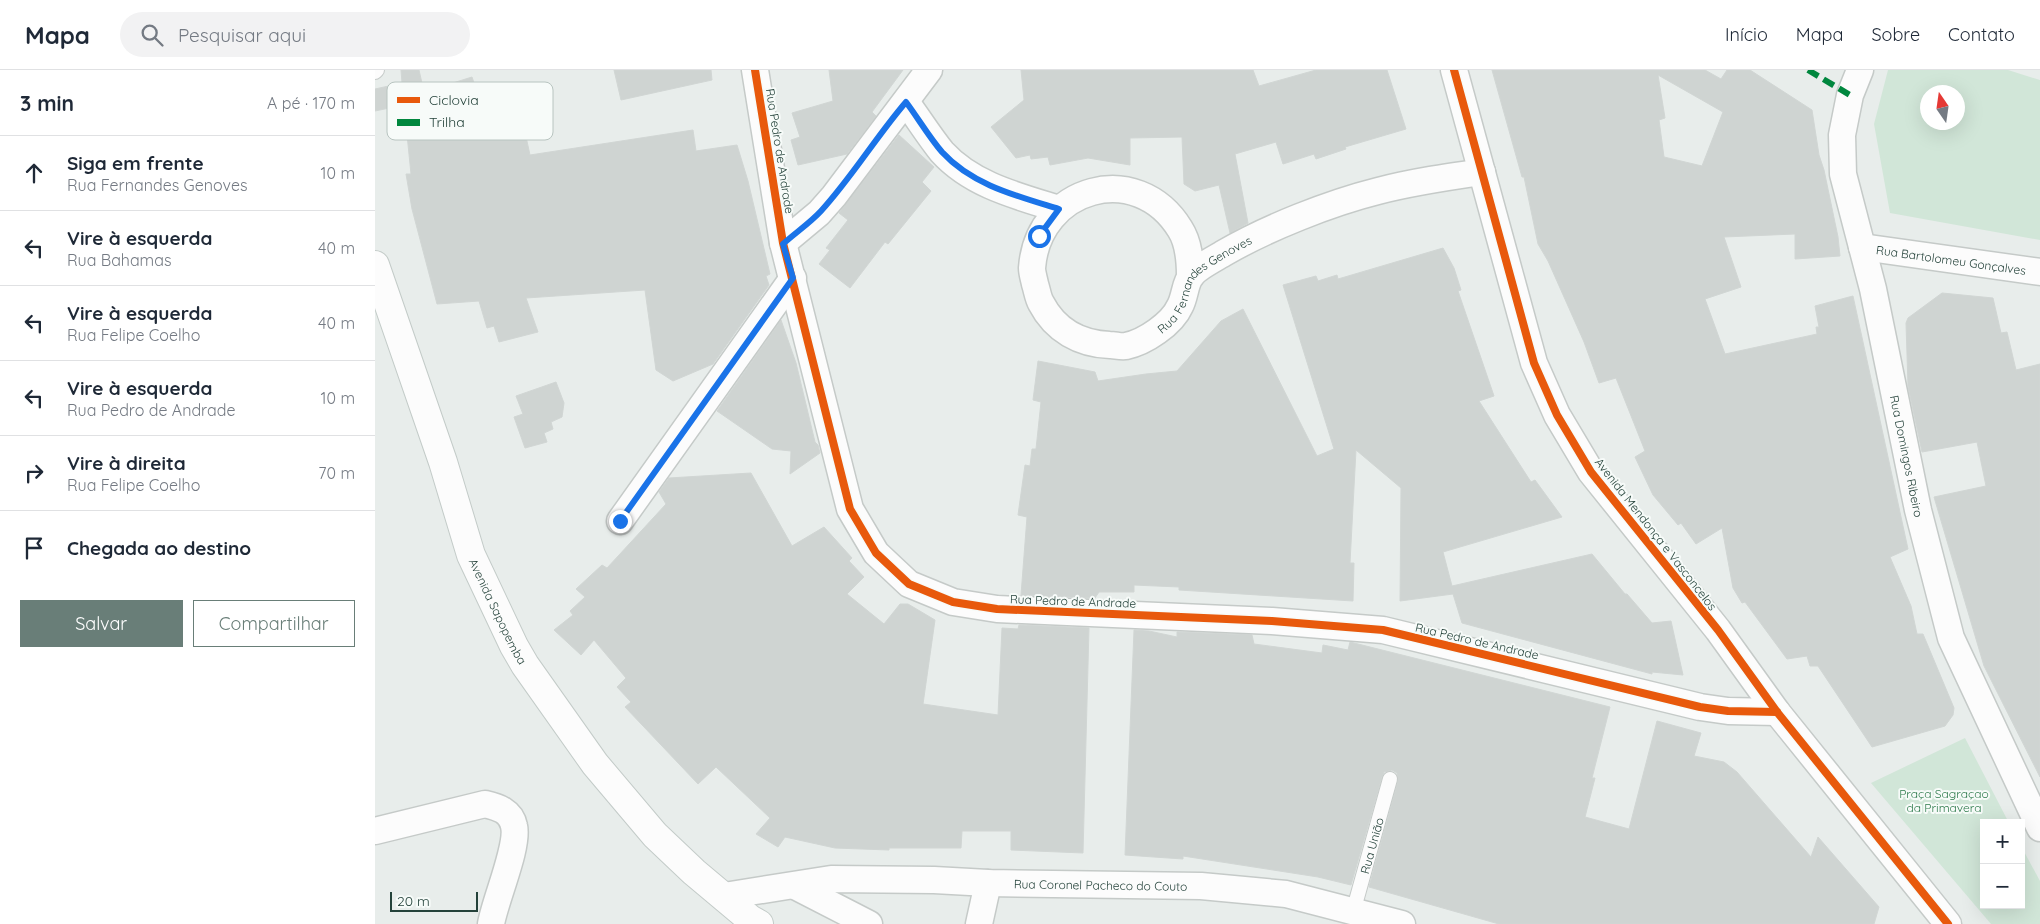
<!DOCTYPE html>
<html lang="pt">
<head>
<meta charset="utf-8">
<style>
	body { margin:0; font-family:Quicksand,sans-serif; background:#f2f2f3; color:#1f2937 }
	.controls { position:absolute; right:15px; bottom:15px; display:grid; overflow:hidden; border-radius:0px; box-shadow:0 5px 20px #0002 }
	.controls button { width:45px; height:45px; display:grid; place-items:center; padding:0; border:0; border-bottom:1px solid #e0e1e3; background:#fff; color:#1f2937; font:25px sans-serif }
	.compass { position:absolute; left:1545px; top:15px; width:45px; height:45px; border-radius:50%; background:#fff; box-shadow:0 5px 20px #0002; rotate:347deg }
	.scale { position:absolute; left:15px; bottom:12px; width:88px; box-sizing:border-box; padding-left:5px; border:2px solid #24423a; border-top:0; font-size:14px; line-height:18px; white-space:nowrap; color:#24423a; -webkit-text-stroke:4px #f7fbf9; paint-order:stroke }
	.stop { position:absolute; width:15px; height:15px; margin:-11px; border:4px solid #1a73e8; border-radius:50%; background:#fff }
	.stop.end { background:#1a73e8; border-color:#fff; box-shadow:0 1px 5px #0008 }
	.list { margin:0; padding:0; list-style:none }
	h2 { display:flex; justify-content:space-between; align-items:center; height:65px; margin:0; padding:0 20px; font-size:21px }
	h2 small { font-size:16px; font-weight:400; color:#747a83 }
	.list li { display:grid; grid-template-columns:32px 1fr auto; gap:15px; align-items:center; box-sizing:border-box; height:75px; padding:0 20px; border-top:1px solid #e0e1e3 }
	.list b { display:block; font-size:19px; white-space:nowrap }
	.list p { margin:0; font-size:16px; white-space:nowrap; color:#747a83 }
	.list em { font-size:16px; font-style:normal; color:#747a83 }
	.actions { display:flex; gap:10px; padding:15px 20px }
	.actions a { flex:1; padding:11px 0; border:1px solid #697e78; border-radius:0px; text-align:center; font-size:18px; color:#697e78 }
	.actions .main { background:#697e78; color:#fff }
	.icon { flex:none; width:28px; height:28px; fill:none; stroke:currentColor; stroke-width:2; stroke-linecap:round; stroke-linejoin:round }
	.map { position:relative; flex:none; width:1665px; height:854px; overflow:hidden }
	header { display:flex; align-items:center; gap:30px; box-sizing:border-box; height:70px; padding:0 25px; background:#fff; border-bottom:1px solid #e0e1e3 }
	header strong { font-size:24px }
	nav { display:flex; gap:28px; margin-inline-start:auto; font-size:18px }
	.search { width:350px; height:45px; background:#f2f2f3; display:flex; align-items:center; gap:12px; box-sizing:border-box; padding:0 18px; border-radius:28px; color:#747a83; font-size:19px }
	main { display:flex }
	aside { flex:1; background:#fff }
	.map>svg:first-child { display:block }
</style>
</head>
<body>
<header>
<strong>Mapa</strong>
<div class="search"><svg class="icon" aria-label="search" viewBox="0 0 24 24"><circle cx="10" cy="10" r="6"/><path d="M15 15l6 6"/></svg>Pesquisar aqui</div>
<nav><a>Início</a><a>Mapa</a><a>Sobre</a><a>Contato</a></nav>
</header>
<main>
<aside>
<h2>3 min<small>A pé · 170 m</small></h2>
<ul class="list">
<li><svg class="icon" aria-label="ahead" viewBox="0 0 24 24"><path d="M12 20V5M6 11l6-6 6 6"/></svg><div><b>Siga em frente</b><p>Rua Fernandes Genoves</p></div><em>10 m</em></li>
<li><svg class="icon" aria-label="left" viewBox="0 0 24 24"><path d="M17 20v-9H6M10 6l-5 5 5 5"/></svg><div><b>Vire à esquerda</b><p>Rua Bahamas</p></div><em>40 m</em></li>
<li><svg class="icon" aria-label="left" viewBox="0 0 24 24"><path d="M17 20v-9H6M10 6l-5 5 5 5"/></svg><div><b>Vire à esquerda</b><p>Rua Felipe Coelho</p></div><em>40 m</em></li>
<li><svg class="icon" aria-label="left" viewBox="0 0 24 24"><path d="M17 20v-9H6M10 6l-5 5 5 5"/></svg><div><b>Vire à esquerda</b><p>Rua Pedro de Andrade</p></div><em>10 m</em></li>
<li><svg class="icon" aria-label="right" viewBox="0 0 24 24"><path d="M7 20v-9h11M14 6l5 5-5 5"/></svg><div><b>Vire à direita</b><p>Rua Felipe Coelho</p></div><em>70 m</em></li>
<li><svg class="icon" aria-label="arrive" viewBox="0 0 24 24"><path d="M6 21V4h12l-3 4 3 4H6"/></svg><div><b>Chegada ao destino</b></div></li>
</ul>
<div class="actions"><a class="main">Salvar</a><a>Compartilhar</a></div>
</aside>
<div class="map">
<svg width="1665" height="854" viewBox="0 0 1665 854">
	<rect width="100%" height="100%" fill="#e8edeb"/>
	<g fill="#d1e6d8" fill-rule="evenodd">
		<path d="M1513 0H1633L1665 10V170L1515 143 1499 54ZM1552 22H1582V52H1552Z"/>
		<path d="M1590 668 1634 753H1609V835H1646V776L1665 811V854H1616L1496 713Z"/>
	</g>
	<g fill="#cfd4d2" stroke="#d1d6d4" fill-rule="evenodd">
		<path d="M26 0H44L49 22 97 7 114 56 148 53 155 85 318 60 321 81 362 75 373 111 395 204 391 206 394 215 338 294 298 311 281 300 270 220 151 228 163 262 124 272 119 256 112 258 104 231 62 234 37 139 31 104H36L29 35 0 41V19L27 13Z"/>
		<path d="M239 0H336L337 10 246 30Z"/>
		<path d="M454 0H528L497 42 501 46 472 84 423 95 416 70 425 67 417 43 458 31Z"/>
		<path d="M646 0H878L884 16 941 0H1012L1031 59 970 77 971 79 941 89 939 84 908 94 901 72 860 84 873 153 855 163 844 115 820 121 809 114 807 67 755 68V95L713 88 675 95 673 87 656 89 655 85 641 88 616 57 649 30Z"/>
		<path d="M1117 0H1330L1346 9 1352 0H1375L1437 40 1444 85 1449 100 1463 167 1465 186 1420 189V164L1349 167 1366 217 1330 229 1350 284 1442 264 1441 257H1444L1440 236 1478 226 1533 479 1515 487 1536 536 1542 564H1548L1579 638 1578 645 1570 656 1497 677 1443 596H1435L1432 586 1412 589 1370 532 1367 533 1358 518 1347 458 1321 474 1306 453 1303 455 1278 425 1260 387 1270 381 1241 308 1224 313 1209 272 1173 191 1163 174 1149 107H1147ZM1283 5 1348 42 1327 96 1289 87 1284 50 1290 48Z"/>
		<path d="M524 65 559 97 547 112 556 121 513 174 510 172 475 218 444 194 455 180 451 178 473 150 464 143Z"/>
		<path d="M1068 178 1079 198 1086 220 1083 221 1119 326 1104 331 1156 412 1160 410 1187 447 1068 482 1077 516 1217 484 1250 524H1252L1277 553 1296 551 1308 605 1277 602V604L1087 553 1078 524 1025 531 1026 418 981 380 975 493H979L978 531 804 520V517L759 515V522H724L720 528 646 525 652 447 643 445 650 395 655 396 657 379H661L666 332 658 330 663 291 720 302 723 311 771 304 802 301 846 251 868 239 942 386 959 379 908 215 941 206 943 211 962 205 963 209Z"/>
		<path d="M1567 223 1618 228 1626 263 1632 262 1641 300 1665 294V707L1609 596 1559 427 1611 416 1602 372 1547 382 1533 316 1531 253 1533 248Z"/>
		<path d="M406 250 421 293 440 372 443 375 445 383 415 404 416 381 397 379 342 341Z"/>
		<path d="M181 312 189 333 187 347 176 352 178 359 169 363 172 372 150 378 139 347 148 344 141 326Z"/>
		<path d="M376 403 417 476 449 457 477 488 474 491 489 507 472 524 509 554 525 534H533L560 550 548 634 623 645 627 558 643 559 644 555 714 558 708 783 636 780V761H587L586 778H514V780L460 778 410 767 403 777 381 764 395 748 341 697 323 714 250 637 256 632 242 617 251 608 219 570 206 585 179 560 198 545 195 541 210 527 201 519 227 495 232 498 291 434 284 422 294 408Z"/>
		<path d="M759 560 774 561 802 567V562L877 565 879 574 947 583 948 575 973 580 975 572 1235 637 1217 708H1220L1210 747 1254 759 1282 651 1326 663 1319 686 1349 692 1362 702 1436 787 1443 767 1504 837 1499 854H1124L994 817 1023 711 1022 703 1017 700 1009 702 1007 707 976 815 943 807 808 786V789L750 785Z"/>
	</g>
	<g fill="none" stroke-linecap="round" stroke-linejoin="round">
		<g stroke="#c5cac8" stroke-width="16">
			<g id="lane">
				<path d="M0 2 2 0"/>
				<path id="s1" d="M978 842 1015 709"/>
			</g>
		</g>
		<g stroke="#c5cac8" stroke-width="29">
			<g id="street">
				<path d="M380 0 408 173 475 439 501 483 534 514 578 532 622 539 897 551 1008 560 1325 637 1353 641 1402 642"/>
				<path d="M1079 0 1159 293 1182 345 1216 402 1343 560 1402 642 1573 854"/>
				<path id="s2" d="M1485 0 1475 25 1467 65 1468 104 1498 219 1543 440 1576 568 1665 758"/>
				<path d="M531 32C543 48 554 66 567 82 597 115 642 126 684 139"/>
				<path d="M408 173 444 143 459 126 554 0"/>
				<path id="s3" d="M1487 177 1665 202"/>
				<path id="s4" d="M815 206C815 190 814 173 805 159 762 89 663 117 657 198 657 203 659 209 660 214 662 220 663 228 666 233 680 260 705 274 735 275 740 275 746 277 751 276 770 272 797 254 805 236 810 227 810 213 816 206 821 198 841 188 849 183 892 158 955 133 1003 121 1037 112 1072 107 1107 102"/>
				<path d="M245 451 418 208"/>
				<path d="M0 761 110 734C123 737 136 741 139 756 144 776 120 830 116 854"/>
				<path d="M420 816 494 854"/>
				<path id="s5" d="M349 826 456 809 559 810 613 813 826 816 911 824 1027 854"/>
				<path d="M604 854 613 813"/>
			</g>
		</g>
		<g stroke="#c3cbc8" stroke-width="30">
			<g id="secondary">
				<path id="s6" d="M0 195 68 392 96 485 139 576 150 595 220 694 280 765 319 802 375 849 384 854"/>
			</g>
		</g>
		<use href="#lane" stroke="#fcfcfc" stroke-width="14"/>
		<use href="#street" stroke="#fcfcfc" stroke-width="26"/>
		<use href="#secondary" stroke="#fcfcfc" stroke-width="28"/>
		<path stroke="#00873e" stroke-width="6" stroke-dasharray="12 6" stroke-linecap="butt" d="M1433 0 1475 25"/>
		<g stroke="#f7fbf9" stroke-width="11">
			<g id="cycleway">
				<path d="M380 0 408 173 475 439 501 483 534 514 578 532 622 539 897 551 1008 560 1325 637 1353 641 1402 642"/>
				<path d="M1079 0 1159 293 1182 345 1216 402 1343 560 1402 642 1573 854"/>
			</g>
		</g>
		<use href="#cycleway" stroke="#e8590c" stroke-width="8"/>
	</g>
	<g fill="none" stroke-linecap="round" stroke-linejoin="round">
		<path stroke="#1a73e8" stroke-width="6" d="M245 451 418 208 408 174C420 163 435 153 446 141 477 107 501 67 531 32 543 48 554 67 567 82 597 115 642 126 684 139L664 166"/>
	</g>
	<g text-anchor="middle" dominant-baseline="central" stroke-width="4" stroke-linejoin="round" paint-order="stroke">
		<g font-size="12" fill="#24423a" stroke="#f7fbf9">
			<text transform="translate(405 81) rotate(81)">Rua Pedro de Andrade</text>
			<text stroke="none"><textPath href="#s3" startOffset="90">Rua Bartolomeu Gonçalves</textPath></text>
			<text stroke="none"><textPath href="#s4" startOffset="496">Rua Fernandes Genoves</textPath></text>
			<text stroke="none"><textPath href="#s2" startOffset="396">Rua Domingos Ribeiro</textPath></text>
			<text transform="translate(1281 464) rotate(52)">Avenida Mendonça e Vasconcelos</text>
			<text transform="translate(698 531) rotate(2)">Rua Pedro de Andrade</text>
			<text stroke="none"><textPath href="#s6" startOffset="368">Avenida Sapopemba</textPath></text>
			<text transform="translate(1102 571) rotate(13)">Rua Pedro de Andrade</text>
			<text stroke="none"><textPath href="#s1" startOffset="69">Rua União</textPath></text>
			<text stroke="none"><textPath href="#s5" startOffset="378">Rua Coronel Pacheco do Couto</textPath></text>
		</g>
		<g font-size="12" fill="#2d7a4b" stroke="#f7fbf9">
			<text x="1569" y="723">Praça Sagraçao<tspan x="1569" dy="14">da Primavera</tspan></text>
		</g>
	</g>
	<rect x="12" y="12" width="166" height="58" rx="8" fill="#f7fbf9" stroke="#b8c4c0" stroke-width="1"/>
	<rect x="22" y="27" width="23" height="6" fill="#e8590c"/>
	<rect x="22" y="49" width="23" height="7" fill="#00873e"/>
	<g font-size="14" fill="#24423a">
		<text x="54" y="35">Ciclovia</text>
		<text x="54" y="57">Trilha</text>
	</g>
</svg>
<div class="controls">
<button>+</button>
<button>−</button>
</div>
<svg class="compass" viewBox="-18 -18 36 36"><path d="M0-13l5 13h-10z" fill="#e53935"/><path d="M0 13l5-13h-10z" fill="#747a83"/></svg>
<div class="scale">20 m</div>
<div class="stop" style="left:664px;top:166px"></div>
<div class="stop end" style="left:245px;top:451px"></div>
</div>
</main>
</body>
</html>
